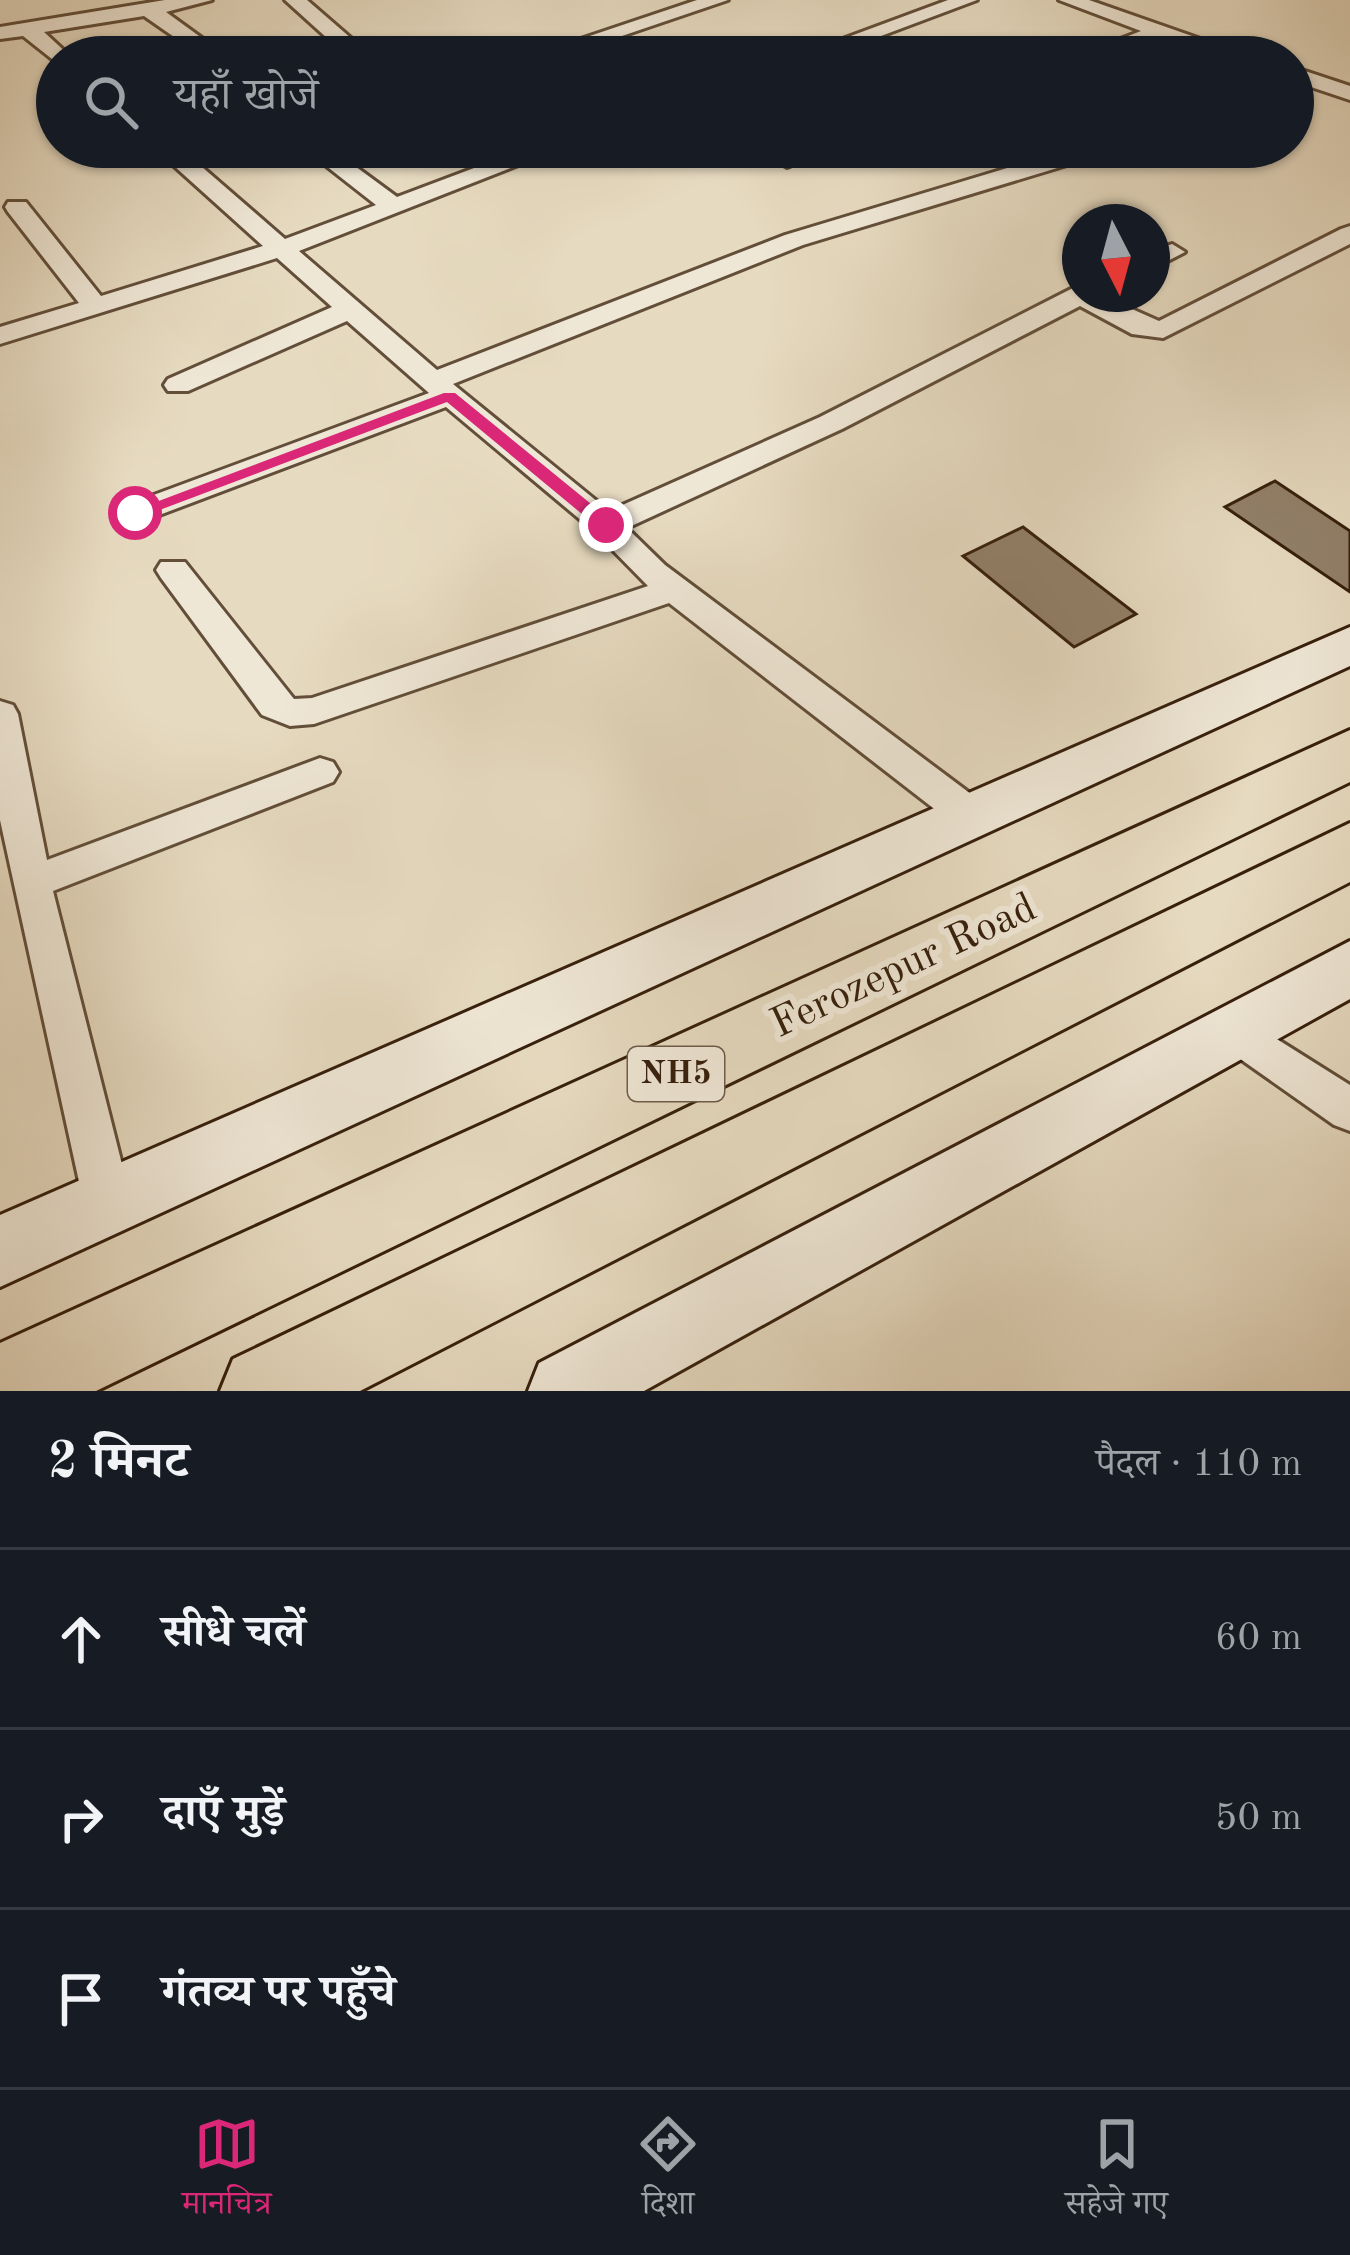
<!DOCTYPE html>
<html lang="hi">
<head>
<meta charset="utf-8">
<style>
	body { margin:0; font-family:"Old Standard TT","Noto Serif Devanagari",serif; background:#20242c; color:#f1f3f6 }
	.compass { position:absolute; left:1062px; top:204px; width:108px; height:108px; border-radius:50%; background:#171b24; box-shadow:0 3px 9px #0004; rotate:174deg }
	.stop { position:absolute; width:36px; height:36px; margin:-27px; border:9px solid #db2777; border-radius:50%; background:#fff }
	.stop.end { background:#db2777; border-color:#fff; box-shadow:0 3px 12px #0008 }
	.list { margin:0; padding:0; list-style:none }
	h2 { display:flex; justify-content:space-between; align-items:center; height:156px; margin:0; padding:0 48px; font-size:51px }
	h2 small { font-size:39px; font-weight:400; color:#9ea1a6 }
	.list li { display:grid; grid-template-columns:78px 1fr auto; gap:36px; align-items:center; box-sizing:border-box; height:180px; padding:0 48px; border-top:3px solid #363941 }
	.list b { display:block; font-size:45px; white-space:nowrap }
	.list em { font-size:39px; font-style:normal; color:#9ea1a6 }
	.icon { flex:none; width:66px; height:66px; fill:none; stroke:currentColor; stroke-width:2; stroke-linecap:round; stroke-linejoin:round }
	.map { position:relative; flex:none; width:1350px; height:1391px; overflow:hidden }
	.search { position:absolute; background:#171b24; box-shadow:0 3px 9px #0004; left:36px; right:36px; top:36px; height:132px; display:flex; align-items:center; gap:30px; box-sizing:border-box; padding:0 42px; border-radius:66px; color:#9ea1a6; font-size:45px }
	.sheet { height:696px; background:#171b24 }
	nav { display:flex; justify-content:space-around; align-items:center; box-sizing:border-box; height:168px; border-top:3px solid #363941; background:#171b24; font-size:33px; color:#9ea1a6 }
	nav a { display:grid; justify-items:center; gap:6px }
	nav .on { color:#db2777 }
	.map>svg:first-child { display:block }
</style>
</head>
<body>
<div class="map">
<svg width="1350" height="1391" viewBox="0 0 1350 1391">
	<rect width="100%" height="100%" fill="#e6dac0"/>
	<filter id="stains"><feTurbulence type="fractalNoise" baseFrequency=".00167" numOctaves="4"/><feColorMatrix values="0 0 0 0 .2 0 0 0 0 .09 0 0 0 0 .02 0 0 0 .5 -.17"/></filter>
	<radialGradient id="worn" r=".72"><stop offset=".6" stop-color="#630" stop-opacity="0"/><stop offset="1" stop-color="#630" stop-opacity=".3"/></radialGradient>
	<g fill="#92806a" stroke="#361f0c" stroke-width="3">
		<path d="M1275 481 1350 531V592L1225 507Z"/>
		<path d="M1023 527 1136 614 1074 647 963 556Z"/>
	</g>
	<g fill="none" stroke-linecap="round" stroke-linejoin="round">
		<g stroke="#624e39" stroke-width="6">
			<g id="minor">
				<path d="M165 0H212L166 12 228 57H203L144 16 44 32 71 57H57V63L23 36 0 39V27Z"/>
				<path d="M285 0H307L367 52 364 57H348Z"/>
				<path d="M697 0H728L560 57H527Z"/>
				<path d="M948 0H977L825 57H794Z"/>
				<path d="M1059 0H1089L1252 57H1220L1162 38 1106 57H1074L1141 31Z"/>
				<path d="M1293 67 1350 86V100L1293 81Z"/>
				<path d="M153 147H179L285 239 376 205 302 147H329L397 197 530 147H564L299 251 437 370 785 235 1077 147H1114L1110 152 803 245 453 384 609 511 820 417 1073 288 1080 286V294H1098L1159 321 1341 229 1350 226V244L1163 338 1132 334 1080 306 842 429 627 528 665 565 983 803 988 814 983 825 969 829 955 825 669 603 314 724 290 726 262 715 161 578 156 570 161 562H185L294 699 312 698 648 586 595 532 446 407 146 520H124L119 513 124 506 429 393 347 321 188 391H168L164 385 168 379 332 307 277 258 0 344V327L79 303 8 212 5 207 8 202H26L101 296 263 246Z"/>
				<path d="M803 147H838L787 167 775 160Z"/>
				<path d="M1172 244 1185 252 1152 269V251Z"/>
				<path d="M0 701 13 705 18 714 47 860 320 758 333 762 339 772 333 782 53 891 131 1200 124 1216 107 1223 90 1216 83 1200 0 820Z"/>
				<path d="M1234 1012 1350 1085V1131L1334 1125 1219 1044 1212 1031 1219 1018Z"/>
			</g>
		</g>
		<g stroke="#361f0c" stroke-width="6">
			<g id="secondary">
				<path d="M1350 627V666L0 1287V1215Z"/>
				<path d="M1350 941V999L644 1391H528L539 1363Z"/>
			</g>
		</g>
		<g stroke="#361f0c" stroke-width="6">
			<g id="trunk">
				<path d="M1350 730V782L96 1391H0V1343Z"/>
				<path d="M1350 823V882L360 1391H220L233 1359Z"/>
			</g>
		</g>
		<use href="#minor" fill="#efe7d6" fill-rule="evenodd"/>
		<use href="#secondary" fill="#efe7d6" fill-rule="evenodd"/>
		<use href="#trunk" fill="#e6dac0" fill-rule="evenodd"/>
	</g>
	<path fill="#db2777" d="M444 393H455L612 521V529H600L447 402 141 517 127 513Z"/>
	<g text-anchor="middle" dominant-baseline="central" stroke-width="12" stroke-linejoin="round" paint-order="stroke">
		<rect fill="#efe7d6" stroke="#6e5b49" stroke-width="3" x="628" y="1047" width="96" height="54" rx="9"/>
		<g font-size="33" font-weight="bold" fill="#361f0c">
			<text x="676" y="1074">NH5</text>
		</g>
		<g font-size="42" fill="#361f0c" stroke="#efe7d6">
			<text transform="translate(904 967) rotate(-25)">Ferozepur Road</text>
		</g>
	</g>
	<rect width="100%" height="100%" filter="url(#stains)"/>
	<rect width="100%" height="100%" fill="url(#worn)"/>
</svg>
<svg class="compass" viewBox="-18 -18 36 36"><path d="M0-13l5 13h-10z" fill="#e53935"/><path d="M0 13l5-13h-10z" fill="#9ea1a6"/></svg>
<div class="stop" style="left:135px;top:513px"></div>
<div class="stop end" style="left:606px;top:525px"></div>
<div class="search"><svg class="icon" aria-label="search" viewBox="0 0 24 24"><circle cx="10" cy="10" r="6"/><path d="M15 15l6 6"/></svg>यहाँ खोजें</div>
</div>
<section class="sheet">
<h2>2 मिनट<small>पैदल · 110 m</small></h2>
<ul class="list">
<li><svg class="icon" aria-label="ahead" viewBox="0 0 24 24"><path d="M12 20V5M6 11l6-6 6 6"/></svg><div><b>सीधे चलें</b></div><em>60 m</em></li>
<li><svg class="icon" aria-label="right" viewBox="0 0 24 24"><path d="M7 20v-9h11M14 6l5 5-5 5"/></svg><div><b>दाएँ मुड़ें</b></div><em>50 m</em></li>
<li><svg class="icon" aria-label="arrive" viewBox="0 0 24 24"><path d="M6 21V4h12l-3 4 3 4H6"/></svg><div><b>गंतव्य पर पहुँचे</b></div></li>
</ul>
</section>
<nav>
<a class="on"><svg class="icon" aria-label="map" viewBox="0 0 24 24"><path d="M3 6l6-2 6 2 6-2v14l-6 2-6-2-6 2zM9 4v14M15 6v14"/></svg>मानचित्र</a>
<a><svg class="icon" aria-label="directions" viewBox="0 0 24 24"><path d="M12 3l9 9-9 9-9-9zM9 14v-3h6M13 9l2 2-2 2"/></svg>दिशा</a>
<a><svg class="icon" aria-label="saved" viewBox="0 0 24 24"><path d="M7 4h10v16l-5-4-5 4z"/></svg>सहेजे गए</a>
</nav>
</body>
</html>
